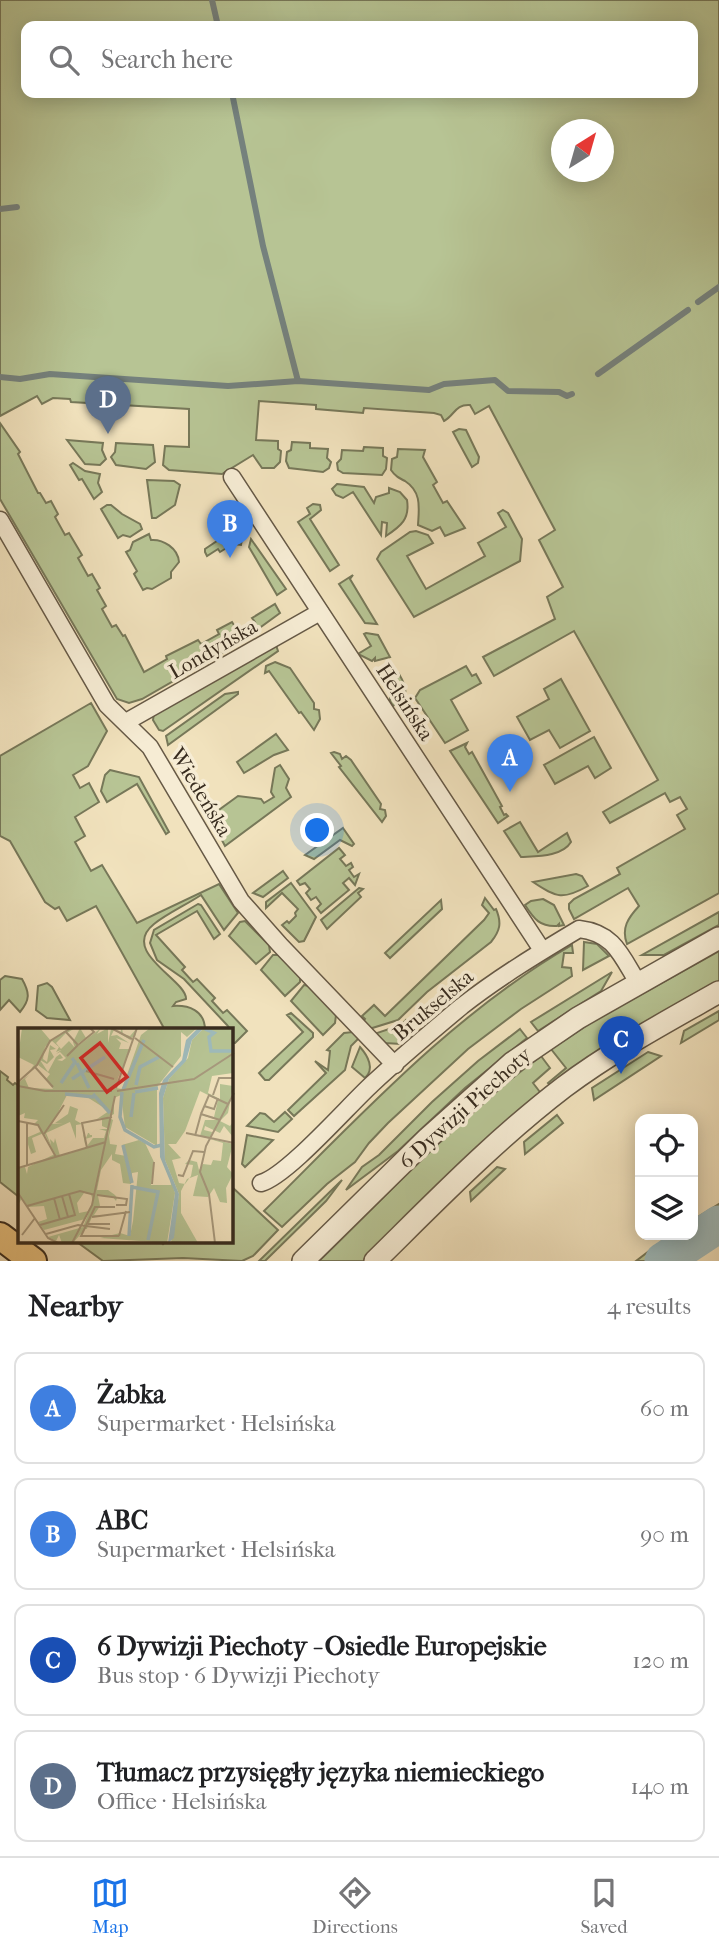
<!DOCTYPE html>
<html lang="en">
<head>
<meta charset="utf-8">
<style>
	body { margin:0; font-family:"IM FELL French Canon",serif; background:#f2f2f2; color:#202124 }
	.controls { position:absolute; right:21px; bottom:21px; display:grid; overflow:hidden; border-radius:14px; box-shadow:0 4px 18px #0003 }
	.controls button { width:63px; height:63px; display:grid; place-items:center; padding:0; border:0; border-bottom:2px solid #e0e0e0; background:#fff; color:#202124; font:35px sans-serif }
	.compass { position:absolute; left:551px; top:119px; width:63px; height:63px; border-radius:50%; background:#fff; box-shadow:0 4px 18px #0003; rotate:37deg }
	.you { position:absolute; left:318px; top:831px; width:24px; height:24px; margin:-18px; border:5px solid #fff; border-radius:50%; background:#1a73e8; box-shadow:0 0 0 10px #1a73e833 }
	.badge { display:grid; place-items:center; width:46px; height:46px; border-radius:50%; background:#1a73e8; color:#fff; font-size:23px; font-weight:700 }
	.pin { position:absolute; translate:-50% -58px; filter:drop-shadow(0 2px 4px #0008) }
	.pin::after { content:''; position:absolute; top:37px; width:24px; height:21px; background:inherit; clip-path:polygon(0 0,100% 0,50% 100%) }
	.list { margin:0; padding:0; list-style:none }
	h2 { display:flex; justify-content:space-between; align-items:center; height:91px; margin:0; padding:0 28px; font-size:30px }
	h2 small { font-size:23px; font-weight:400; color:#757577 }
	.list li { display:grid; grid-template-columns:46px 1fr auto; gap:21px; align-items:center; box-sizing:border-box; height:112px; margin:0 14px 14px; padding:0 14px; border:2px solid #e0e0e0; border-radius:14px }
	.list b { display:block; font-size:26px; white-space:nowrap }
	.list p { margin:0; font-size:23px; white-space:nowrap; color:#757577 }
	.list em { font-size:23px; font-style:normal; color:#757577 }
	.icon { flex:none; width:38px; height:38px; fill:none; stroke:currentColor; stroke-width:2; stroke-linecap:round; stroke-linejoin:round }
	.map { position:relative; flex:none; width:719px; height:1261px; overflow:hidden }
	.search { position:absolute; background:#fff; box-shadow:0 4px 18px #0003; left:21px; right:21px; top:21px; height:77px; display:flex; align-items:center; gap:18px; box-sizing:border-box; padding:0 24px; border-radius:14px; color:#757577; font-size:26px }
	.sheet { height:595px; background:#fff }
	nav { display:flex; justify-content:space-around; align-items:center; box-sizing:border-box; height:98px; border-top:2px solid #e0e0e0; background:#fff; font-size:19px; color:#757577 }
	nav a { display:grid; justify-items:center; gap:4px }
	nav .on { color:#1a73e8 }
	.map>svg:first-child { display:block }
</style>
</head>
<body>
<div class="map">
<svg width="719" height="1261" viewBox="0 0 719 1261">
	<rect width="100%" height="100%" fill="#f1e2bd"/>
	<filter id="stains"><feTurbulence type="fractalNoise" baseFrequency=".00286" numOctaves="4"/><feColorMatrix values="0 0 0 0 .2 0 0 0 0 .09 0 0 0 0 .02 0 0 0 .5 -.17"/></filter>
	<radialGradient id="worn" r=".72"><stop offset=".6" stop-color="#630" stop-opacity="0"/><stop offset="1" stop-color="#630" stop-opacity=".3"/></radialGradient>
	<g fill="#b7c494" stroke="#777859" stroke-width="2" fill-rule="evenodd">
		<path d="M0 0H719V893L627 944C621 928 628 918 639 906L628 888 574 919 569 909V904L574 899 620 874 617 868 685 829 677 815 687 809 680 797 670 802 665 793 610 823 603 812 658 780 574 631 494 676 483 657 555 619 547 597 563 587 539 540 555 530 489 406 475 414 470 405C455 404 455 415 444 421L441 415 434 413 364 408 363 413 316 409V405L259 401 256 440 278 441V449L281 451 280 462 274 468H262L253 455 222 474 169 470 163 465 165 446 189 447V409L71 402 70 399 53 398 42 404 37 396 0 416ZM26 26H693V93H26ZM562 130H604V172H562Z"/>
		<path d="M0 423 20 452 18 454 38 493H40L46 503 51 501 58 514 55 517 65 535 69 533 82 555 78 558 88 576 92 574 100 588 97 590 106 606 102 609 112 627 116 625 123 636 125 635 144 672 167 659 166 656 198 640 201 644 219 634 217 630 232 622 239 633 244 630 248 638 142 699 129 703 117 699 0 499Z"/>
		<path d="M459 429 466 430 479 457 478 463 472 467 453 432Z"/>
		<path d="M67 440 103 443 102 450 106 459 100 465 85 464Z"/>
		<path d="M292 442 310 443V448L328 449 327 458 331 462 329 468 323 472 289 468 286 461 287 452 291 450Z"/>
		<path d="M116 443 153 445 155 462 146 469 116 465 111 457 115 452Z"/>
		<path d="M364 447 383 448V456L387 458 386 469 382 475 343 473 338 470 337 463 341 459 342 450 363 451Z"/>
		<path d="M398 449 425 450 423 457 437 482 433 485 443 503 447 501 465 528 445 536 440 527 432 531 418 525C419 508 422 492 405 481 399 478 395 476 391 470L392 459 397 457Z"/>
		<path d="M73 463 85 471 100 474 98 483 102 492 94 499 82 479 79 480 70 465Z"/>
		<path d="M147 480 174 481 180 485 175 505 156 518H152Z"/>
		<path d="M337 484 364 487 374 503 376 497 389 493V488L400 492 407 500C410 519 401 526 386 536L387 523 382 522 381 535 353 492 343 498 336 495 332 489Z"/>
		<path d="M313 504 320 505 321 510 310 519 339 565 330 571 298 522 310 514 307 508Z"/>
		<path d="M107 505H111L122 514 140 524 142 529 130 537 123 535 118 538 101 509Z"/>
		<path d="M503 510 508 513 522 539 520 561 414 617 377 559 381 552 410 532 416 531 428 535 433 543 407 556 426 589 485 556 478 543 506 527 498 513Z"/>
		<path d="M149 534 151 540C163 539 178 548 179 562L171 572V578L152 589 147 588 143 590 134 574 137 571 126 552 130 550 133 542Z"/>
		<path d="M243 534 241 545 233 544 220 552 218 549 207 556 205 552V549L226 535Z"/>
		<path d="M251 539 286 589 277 595 249 547Z"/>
		<path d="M353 575 350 579 377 624 365 623 339 584Z"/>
		<path d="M275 604 280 613 254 632 250 626 255 622 252 618Z"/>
		<path d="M366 633 378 635 390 657 375 661V658L372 661 358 654 371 646 364 634Z"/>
		<path d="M276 645 278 651 163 731 159 730 153 720 154 713Z"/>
		<path d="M275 662 290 668 314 703V709L319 710 320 719 314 730 301 712 299 713 269 671 265 673 266 666Z"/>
		<path d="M466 666 472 676 476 674 481 683 451 700 468 730 445 743 415 698 420 690Z"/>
		<path d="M399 674C408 689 409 696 393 706L390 701V686L393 687 392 680Z"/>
		<path d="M561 679 590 731 560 748 549 730 530 740 517 717 549 699 544 689Z"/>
		<path d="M238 692V694L168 745 166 736 225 694Z"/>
		<path d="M91 703 107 731 88 766 73 775 80 788 89 783 99 802 75 817 85 836 75 842 91 871 102 865 137 923 219 884 238 913 224 930 201 895C186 905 168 913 154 924 119 952 187 980 186 999L176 1002 173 1006C188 1005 205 1010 205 1030H165L96 906 67 921 59 907 55 909 45 902 10 841 0 836V756Z"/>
		<path d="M276 734 288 750 274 755 244 773 237 762Z"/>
		<path d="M594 737 611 768 595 778 588 766 555 784 544 765Z"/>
		<path d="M467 743 465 747 469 754 472 752 502 806 500 807 504 815 506 814 508 816 498 823 450 751Z"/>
		<path d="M334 752 340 754 342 759 346 756 351 760 381 804 380 809 385 810 386 816 382 822 339 767 341 766 331 753Z"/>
		<path d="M280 765 289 779 286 788 291 797 225 846 214 825 212 815 238 796 261 799 264 803 274 797 271 792 275 768Z"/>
		<path d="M110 770 139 777 169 832 166 834 137 784 107 802 101 791 105 775Z"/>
		<path d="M520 822 538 852 567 833 571 842C562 857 536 856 521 857L504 831Z"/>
		<path d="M343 828 354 844 352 846 340 840 314 859 305 855Z"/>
		<path d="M339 848 345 855 340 859 346 866 351 863 353 867 349 870 354 877 359 874 355 885 349 878 343 883 349 890 321 913 317 908 321 904 316 897 311 900 306 893 310 889 305 883 300 885 297 881Z"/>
		<path d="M283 871 288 878 263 897 253 893Z"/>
		<path d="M576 874 582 876 588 886C563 900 557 898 533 882Z"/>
		<path d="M291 883 316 917 304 941 299 942 282 925 287 921 289 923 296 916 295 913 298 909 282 893 266 908V902Z"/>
		<path d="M359 888 363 889 358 893 361 897 327 929 321 920Z"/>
		<path d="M485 898 494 910 496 909C502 923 500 931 491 942L427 992 398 1020 369 1029 363 1022 365 1019 362 1016 374 1005 385 1016 484 920 489 913 482 905Z"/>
		<path d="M543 899 554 905 564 925 559 926V924L557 926C540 927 534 919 525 905L531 901Z"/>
		<path d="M441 900 442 909 390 958 385 953Z"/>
		<path d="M198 904 201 905 220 934 214 939 197 911 156 935 185 967 182 970 193 982 197 979 215 998 212 1001 223 1013 227 1010 247 1031 235 1043H231V1030L227 1025 184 979 157 960 150 943 154 930Z"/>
		<path d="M719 912V925L664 955H642Z"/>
		<path d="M245 921 269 945 270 952 256 964 229 936 240 922Z"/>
		<path d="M584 942 597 944 609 956 583 970Z"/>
		<path d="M572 945 573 953H564L562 967 571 968 572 976 521 1009 468 1049 388 1123 369 1143 355 1162 327 1184 282 1227 264 1211C360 1116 454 1013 572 945Z"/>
		<path d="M719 951V984L553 1088 548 1083 566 1068 551 1049 595 1020Z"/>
		<path d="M273 955H279L300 977V982L285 996 261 970Z"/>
		<path d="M612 972 601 991 538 1031 531 1022Z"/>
		<path d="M5 976 22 979C30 993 30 1000 20 1012L9 1000 0 1010V980Z"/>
		<path d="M47 983 52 987 70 1020 47 1018 36 1010 38 986Z"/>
		<path d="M304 985 309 986 336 1015 335 1023 323 1035 291 1001Z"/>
		<path d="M719 1011V1020L681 1043 684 1031Z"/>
		<path d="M291 1013 313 1033V1037L269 1080H265L259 1073 303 1032 287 1015Z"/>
		<path d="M406 1020 417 1031 401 1044 385 1043 374 1034 401 1025Z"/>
		<path d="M520 1029 527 1038 465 1088 398 1151 346 1190 362 1167 379 1155 432 1102 478 1061Z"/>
		<path d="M353 1032 359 1038 351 1046 345 1070 294 1116 288 1110 326 1073 315 1061 328 1070 330 1051 327 1050 344 1033Z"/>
		<path d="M360 1047C368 1056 375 1069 365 1078L352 1067Z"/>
		<path d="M648 1052 661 1056 594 1100 592 1088Z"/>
		<path d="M541 1056 550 1068 533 1083 543 1096 488 1142 364 1261H319C391 1191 460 1116 541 1056Z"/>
		<path d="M0 1071 8 1077 7 1080 13 1085 15 1083 19 1086V1197L0 1182Z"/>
		<path d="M285 1112 292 1119 278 1132 247 1126 260 1113 265 1114 274 1122Z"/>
		<path d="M557 1115 563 1123 525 1154 524 1142Z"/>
		<path d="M247 1135 273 1140 245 1167 242 1164Z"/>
		<path d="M497 1167 505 1169 471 1201 470 1192Z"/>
		<path d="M342 1180 326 1201 265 1261H259Z"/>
		<path d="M231 1186 278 1230 253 1256 242 1261 183 1258 103 1261 77 1242H161L163 1244 165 1242H231Z"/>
		<path d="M719 1204V1243L692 1261H636L670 1235H693V1220Z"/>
	</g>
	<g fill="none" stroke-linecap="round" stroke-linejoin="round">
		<g stroke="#75817d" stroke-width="6">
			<path d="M212 0 218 26"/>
			<path d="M232 93 263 246 298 381"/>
			<path d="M0 209 17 207"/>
			<path d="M698 302 719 287"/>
			<path d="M598 374 688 310"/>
			<path d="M0 377 20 379 50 374 228 386 298 381 429 390 444 384 495 380 508 391 559 392 567 396 572 394"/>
		</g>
		<path stroke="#9fbbbc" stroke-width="37" d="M663 1261 719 1224"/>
		<g stroke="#665946" stroke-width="19">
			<g id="minor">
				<path d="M232 477 542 950"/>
				<path d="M0 520 107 705 150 747 241 901 280 945 395 1065"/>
				<path d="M126 722 320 612"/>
				<path d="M261 1183C287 1176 348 1106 372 1084 401 1057 432 1031 462 1006 499 977 539 953 579 929 614 933 621 955 638 983"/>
			</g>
		</g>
		<g stroke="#665946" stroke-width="24">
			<g id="tertiary">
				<path d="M303 1261 428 1138 512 1063 578 1018 719 938"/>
				<path d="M375 1261C436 1201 496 1139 564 1087 612 1051 666 1022 719 992"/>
			</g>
		</g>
		<g stroke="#372b1e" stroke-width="30">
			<path id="primary" d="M0 1236 33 1261"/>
		</g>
		<use href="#minor" stroke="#f6ecd4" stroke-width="16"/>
		<use href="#tertiary" stroke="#f6ecd4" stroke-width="21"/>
		<use href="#primary" stroke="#e8c17e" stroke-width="26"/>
	</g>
	<g text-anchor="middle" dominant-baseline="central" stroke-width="7" stroke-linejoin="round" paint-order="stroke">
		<g font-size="21" fill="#372b1e" stroke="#f6ecd4">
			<text transform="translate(213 649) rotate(-30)">Londyńska</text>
			<text transform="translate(405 702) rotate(57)">Helsińska</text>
			<text transform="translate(201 792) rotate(59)">Wiedeńska</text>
			<text transform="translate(433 1005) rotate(-40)">Brukselska</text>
			<text transform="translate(465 1108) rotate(-42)">6 Dywizji Piechoty</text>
		</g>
	</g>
	<g transform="translate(18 1028)">
		<rect width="215" height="215" fill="#f1e2bd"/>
		<path d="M4 0H22L33 13 46 3 57 0 49 5 53 10 48 5 38 15 43 21 51 13 57 20 55 14 62 0 68 10 59 16 60 18 83 0 79 6 90 0V15L93 1 102 5 104 0 105 6 112 8 119 0 117 9 111 10 114 13 96 2 93 8 99 7 111 15 98 10 103 15 101 21H113L100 50 98 60 104 61 123 7 132 0H179L169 9 163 4V28L139 59V118L107 99 103 67 96 70V86L90 89 95 92 91 108 92 116 99 117 97 126 108 128 104 117 121 112 127 115 136 134 133 157H153L152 150 157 165 149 215 82 210 102 205 112 208 115 193 120 144 114 145 113 156 105 155 102 136 94 132V126L83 142 79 162H90L97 167 99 170 98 173 94 168H80L82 178 76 187 85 188 74 189 71 196 83 195 70 197 69 201H76H67L55 215H44L41 207 38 213 30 209 65 199 75 174 73 166 66 165 59 175 61 185 71 183 67 191 26 202 20 194 29 191 26 178 10 179 4 170 0 177V140L7 139 9 146 10 139 37 126 26 105 14 110 18 124 13 126 8 110 22 104 21 98 15 97 20 92 6 90 7 85 0 88V55L11 47 7 51 11 60 35 61 28 51 32 46 20 37 13 41 16 37 0 29ZM34 13 41 19 38 24 43 22 38 26 42 24 48 30 44 33 39 32 45 30 42 26 38 29 30 44 22 32 29 36 36 29 32 22 38 21 32 17 29 34 25 31 27 19ZM49 67 69 69 91 83 79 91 84 90V98L91 101 90 107 89 101H81L88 103 86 110H75L69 118 67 111 74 109V107H72L71 105H70L68 110 65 106 67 116 72 119 42 128 37 110 36 115 32 111 33 117 28 105 52 94 58 111V97L64 96 57 92 60 81 52 78 50 86 37 95H45L34 96ZM186 0H215V45L194 48 190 65 202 71V56L215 58 210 85 202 93 212 98 215 94V109L206 98 202 105 187 98 186 102 194 104 193 111 215 116 209 139 215 146 208 160 209 175 202 174 196 160 190 169 175 168 180 147 169 151 163 163V185L180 215H153L161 166 147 132 145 70 151 51 170 30 174 12ZM182 63 200 72 196 89 183 87 200 92H187L182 108 205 115 203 133 195 132 193 137 185 136 181 142 179 134 171 132 167 136 175 137 173 148 167 156 161 155 154 132 163 130 150 116H158L167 103Z" fill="#b7c494" fill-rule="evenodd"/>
		<path d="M180 0H186L174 12 168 33 151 51 145 70 147 132 161 166 156 210 150 215 157 165 142 129 141 65 145 52 164 32 168 12Z" fill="#9fbbbc"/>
		<path fill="none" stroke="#9fbbbc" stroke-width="3.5" d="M187 1 196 5 191 9 193 23H214M59 35 71 60M54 51 87 29M43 55 57 34 54 30M118 57 122 39 141 29M105 62 126 12M104 64 102 89 107 102 136 119 144 117M117 64 140 60M47 66 76 69M75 66 92 85M113 89 116 65M105 117 114 155M114 159 140 164 130 212M111 208 114 157"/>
		<path fill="none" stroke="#a7997d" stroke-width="2" d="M93 0 114 11M48 4 60 17 49 28M117 10 155 39M60 17 76 4 72 0M17 39 35 59M68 43 96 51M0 54 19 37 32 13 53 0M0 58 27 63H94M98 60 119 0M99 63 176 51 216 25M195 67 201 50H216M186 78 196 81 200 70M183 86 191 67 210 76M0 93 20 97 38 129M9 95V137M168 105 216 115M26 106 46 77M177 108 183 86 202 92M69 120 64 95 94 89M0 140 88 114M160 147 165 148 175 123 186 124M134 156 136 134M0 165 30 210 40 215M79 167 109 171 108 177H98M44 168 50 189M36 170 42 192M9 178 62 163 77 167M97 179H77L63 208H101M74 189 112 184M70 196H92M22 197 57 187 51 166M28 206 60 197 92 201M4 207 17 190M101 208 108 183M54 215 74 177 97 68M197 215 191 166 182 144 188 118 216 65"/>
		<path fill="#d62828" fill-opacity="0.15" stroke="#d62828" stroke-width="3.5" d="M82 15 109 49 89 64 63 30Z"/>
		<rect width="215" height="215" fill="none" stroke="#372b1e" stroke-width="3.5"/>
	</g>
	<rect width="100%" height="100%" filter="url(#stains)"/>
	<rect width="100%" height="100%" fill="url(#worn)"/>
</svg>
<div class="controls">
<button><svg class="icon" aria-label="locate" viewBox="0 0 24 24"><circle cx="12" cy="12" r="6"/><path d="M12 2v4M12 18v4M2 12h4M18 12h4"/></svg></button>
<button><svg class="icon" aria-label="layers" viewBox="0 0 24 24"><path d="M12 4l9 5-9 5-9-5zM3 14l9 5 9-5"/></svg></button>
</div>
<svg class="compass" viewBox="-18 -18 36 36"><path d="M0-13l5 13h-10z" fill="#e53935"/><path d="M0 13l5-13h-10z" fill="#757577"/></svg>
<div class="you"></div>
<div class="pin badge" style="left:510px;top:792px;background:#3f7fe0">A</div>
<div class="pin badge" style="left:230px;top:558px;background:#3f7fe0">B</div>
<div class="pin badge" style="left:621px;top:1074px;background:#1a4fb4">C</div>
<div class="pin badge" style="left:108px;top:434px;background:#5c6f8a">D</div>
<div class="search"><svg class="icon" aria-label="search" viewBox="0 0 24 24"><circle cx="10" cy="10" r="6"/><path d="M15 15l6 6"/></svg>Search here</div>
</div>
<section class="sheet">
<h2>Nearby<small>4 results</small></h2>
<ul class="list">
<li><span class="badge" style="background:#3f7fe0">A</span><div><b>Żabka</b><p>Supermarket · Helsińska</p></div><em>60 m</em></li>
<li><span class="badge" style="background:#3f7fe0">B</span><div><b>ABC</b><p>Supermarket · Helsińska</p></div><em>90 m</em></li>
<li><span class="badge" style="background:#1a4fb4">C</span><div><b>6 Dywizji Piechoty - Osiedle Europejskie</b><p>Bus stop · 6 Dywizji Piechoty</p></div><em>120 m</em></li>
<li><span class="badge" style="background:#5c6f8a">D</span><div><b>Tłumacz przysięgły języka niemieckiego</b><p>Office · Helsińska</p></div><em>140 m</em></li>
</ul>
</section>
<nav>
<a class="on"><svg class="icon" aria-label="map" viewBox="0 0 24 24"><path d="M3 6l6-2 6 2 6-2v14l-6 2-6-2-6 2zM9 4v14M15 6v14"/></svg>Map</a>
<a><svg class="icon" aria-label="directions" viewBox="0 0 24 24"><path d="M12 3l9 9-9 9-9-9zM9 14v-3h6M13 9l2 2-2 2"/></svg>Directions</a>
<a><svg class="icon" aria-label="saved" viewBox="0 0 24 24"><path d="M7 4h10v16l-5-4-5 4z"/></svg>Saved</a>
</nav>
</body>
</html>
